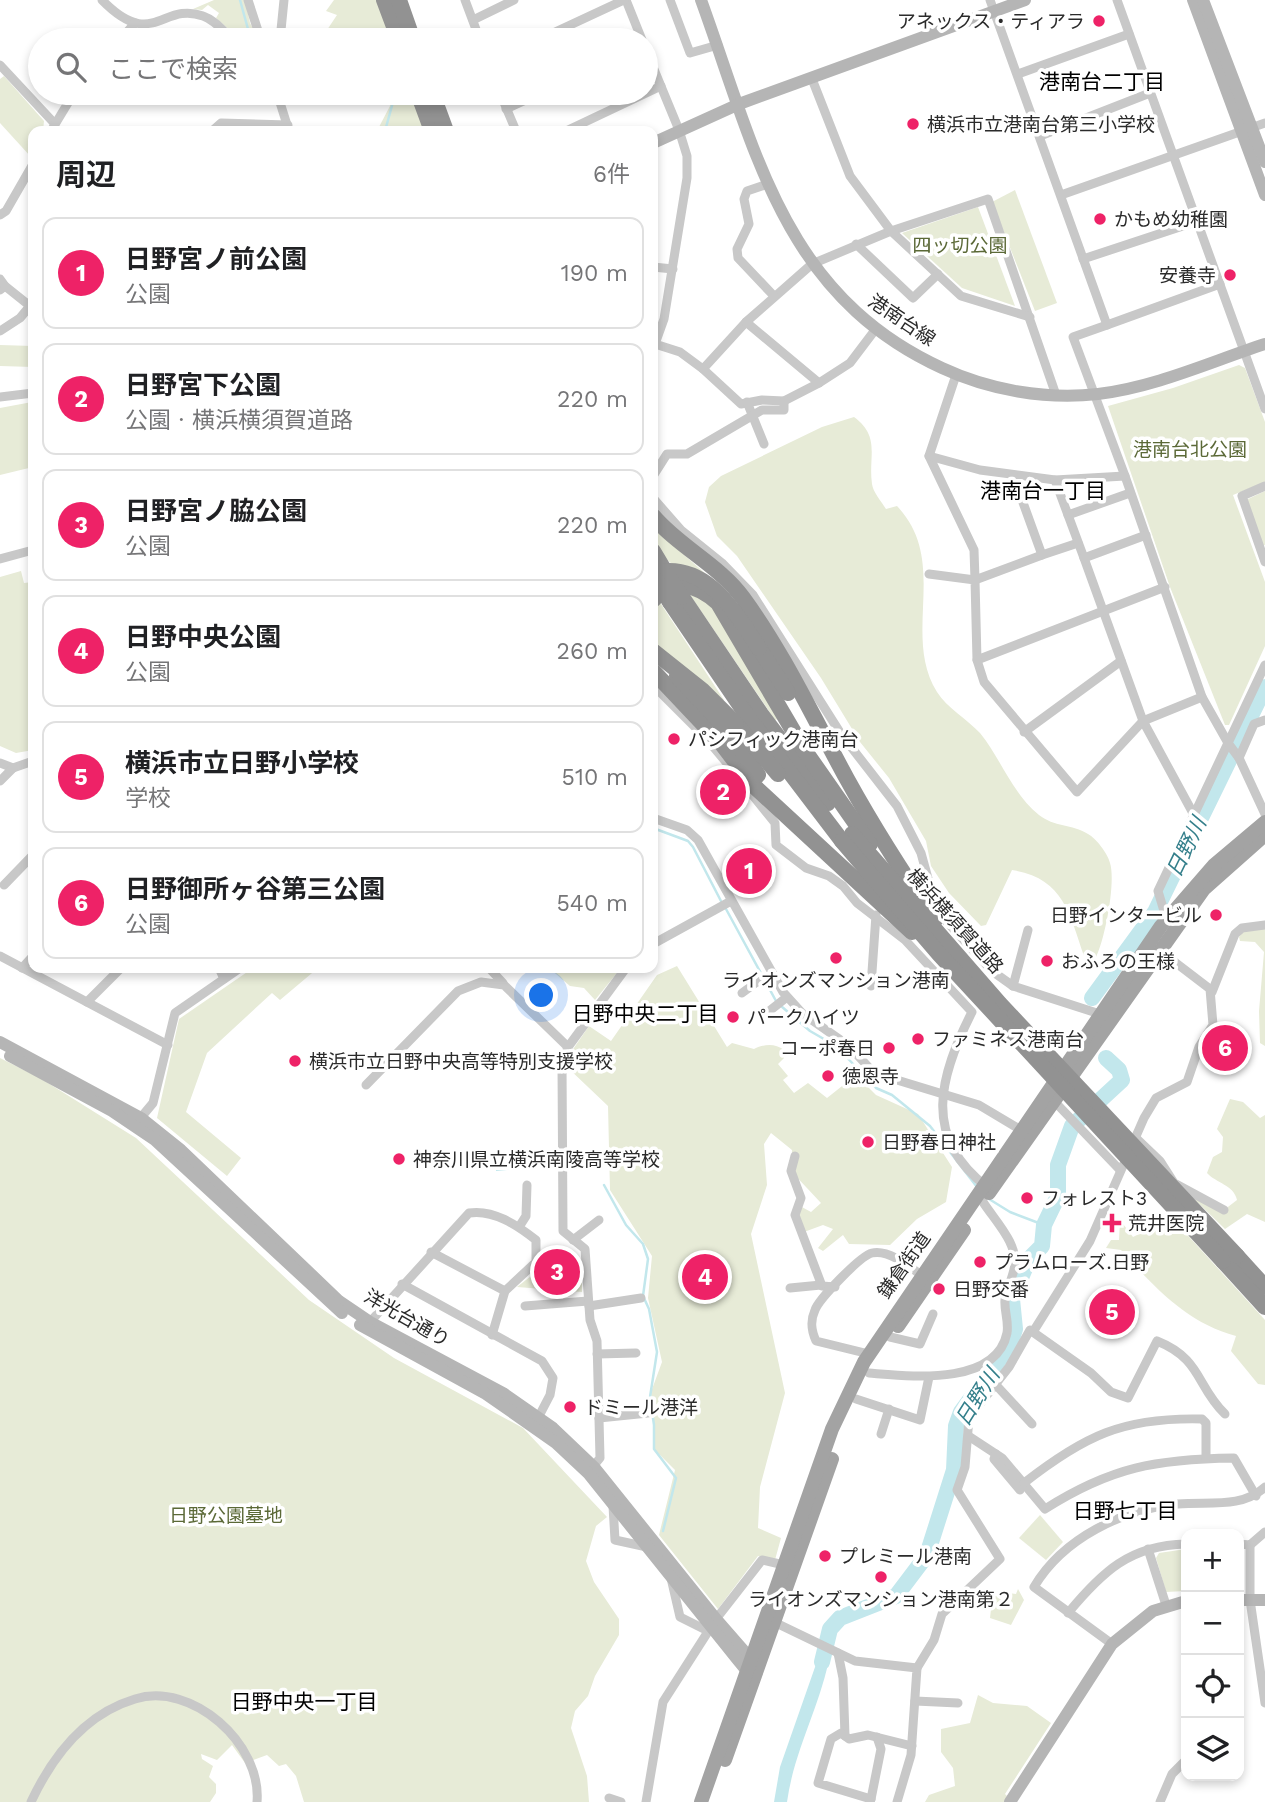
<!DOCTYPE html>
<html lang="ja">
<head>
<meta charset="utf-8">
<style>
	body { margin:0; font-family:"Work Sans","Noto Sans JP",sans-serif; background:#f6f6f6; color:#202124 }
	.controls { position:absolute; right:21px; bottom:21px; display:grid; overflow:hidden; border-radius:14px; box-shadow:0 4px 10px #0003 }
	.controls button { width:63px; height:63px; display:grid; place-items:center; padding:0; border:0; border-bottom:2px solid #e0e0e0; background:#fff; color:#202124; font:35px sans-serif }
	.you { position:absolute; left:542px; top:996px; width:24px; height:24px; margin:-18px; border:5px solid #fff; border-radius:50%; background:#1a73e8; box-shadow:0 0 0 10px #1a73e833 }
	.badge { display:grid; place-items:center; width:46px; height:46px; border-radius:50%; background:#ee2267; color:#fff; font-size:23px; font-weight:700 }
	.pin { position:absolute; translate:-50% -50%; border:4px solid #fff; box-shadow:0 2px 7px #0006 }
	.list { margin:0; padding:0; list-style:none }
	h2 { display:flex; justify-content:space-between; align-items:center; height:91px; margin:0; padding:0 28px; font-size:30px }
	h2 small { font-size:23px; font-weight:400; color:#757577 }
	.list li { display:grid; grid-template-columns:46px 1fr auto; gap:21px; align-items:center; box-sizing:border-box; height:112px; margin:0 14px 14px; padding:0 14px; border:2px solid #e0e0e0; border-radius:14px }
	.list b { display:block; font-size:26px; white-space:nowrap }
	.list p { margin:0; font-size:23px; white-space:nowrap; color:#757577 }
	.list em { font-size:23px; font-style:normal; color:#757577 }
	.icon { flex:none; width:38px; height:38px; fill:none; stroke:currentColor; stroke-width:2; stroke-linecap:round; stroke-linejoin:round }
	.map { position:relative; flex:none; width:1265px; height:1802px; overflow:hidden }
	.search { position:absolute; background:#fff; box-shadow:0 4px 10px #0003; left:28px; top:28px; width:630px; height:77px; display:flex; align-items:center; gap:18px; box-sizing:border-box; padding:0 24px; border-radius:38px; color:#757577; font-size:26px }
	.panel { position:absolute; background:#fff; box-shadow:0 4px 10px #0003; left:28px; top:126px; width:630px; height:847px; border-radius:14px }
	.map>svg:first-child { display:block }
</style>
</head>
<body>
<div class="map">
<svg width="1265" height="1802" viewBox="0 0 1265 1802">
	<rect width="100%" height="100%" fill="#fff"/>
	<g fill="#e7ebd7">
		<path d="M214 0H245L250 23 259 40H241L216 18 219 13 208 5 202 10 193 9Z"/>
		<path d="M334 0H384L399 40H325V33L337 15 326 11Z"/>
		<path d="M4 76 44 121 43 131H33L31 157 0 123V79Z"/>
		<path d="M372 93H418L432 131H380L379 127 390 106 389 100Z"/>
		<path d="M1015 190 1057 303 1035 311 992 202Z"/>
		<path d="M978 207 1015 306 962 288 902 233Z"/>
		<path d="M0 345 33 346V367L0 366Z"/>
		<path d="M1239 365 1245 368 1265 422V482L1233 495 1265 582V646L1229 725H1225L1170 587 1108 406 1173 388Z"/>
		<path d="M32 402 33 467 0 475V408Z"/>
		<path d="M854 417C881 437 868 456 872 484 873 492 881 501 886 509L897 506C950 562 901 634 937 692 947 708 967 719 980 733 1001 759 1012 793 1039 815 1054 827 1072 824 1088 834 1096 838 1108 854 1110 863 1116 882 1105 939 1096 957L1084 956C1069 912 1063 878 1012 870L986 925 981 926 949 893 931 866 926 841 889 778 860 742 821 678 737 556 717 536 705 502 709 487 721 476 822 427Z"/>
		<path d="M1265 491V545L1263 546 1246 500Z"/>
		<path d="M653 525 659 533 730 595C699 579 653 567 653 525Z"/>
		<path d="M21 571 24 583 33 582V750L16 753 0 746V577Z"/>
		<path d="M686 589 713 606 778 719 775 720Z"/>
		<path d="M659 601 724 700 711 707 657 647C651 635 648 610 659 601Z"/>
		<path d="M727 770 743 789 738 813 728 802 706 793Z"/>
		<path d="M766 850 776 866 732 892 723 874Z"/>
		<path d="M1265 925V1046L1260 1043 1259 1011 1264 952 1255 942 1240 941 1239 937 1246 928Z"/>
		<path d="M677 966 727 1047 732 1043 754 1049C764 1044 775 1043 784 1050L781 1053 784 1058 778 1064 788 1076 783 1080 794 1093 808 1083 827 1098 856 1075 876 1095 918 1114 952 1167 946 1202 917 1219 890 1245 849 1244 843 1235 823 1251 818 1248 833 1229 823 1225 804 1232 797 1215 800 1206 811 1212 821 1203 791 1171 792 1150 771 1133 764 1144 767 1185 751 1234 785 1393 760 1487 758 1528 781 1538 775 1560 758 1556 718 1609 659 1535 675 1470 655 1450 651 1392 662 1362 648 1298 652 1256 610 1190 608 1106 567 1067V1058L589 1026 611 1041 657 975Z"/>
		<path d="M253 968H318L280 1000 272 993 207 1053 186 1112 241 1158 227 1176 157 1118 179 1019Z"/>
		<path d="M549 968H621L595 1000 584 988 570 986Z"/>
		<path d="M1216 1029 1245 1044 1234 1066 1205 1051Z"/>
		<path d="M0 1058 40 1078 136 1138 309 1300 394 1358 523 1428 607 1517 596 1526 586 1561 594 1582 619 1619V1635L595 1676 588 1696 575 1711 571 1728 587 1776 589 1802H304L296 1776 286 1764 279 1766 267 1755 245 1763 232 1745 217 1760 201 1754 202 1759 213 1766 209 1777 216 1784V1793L210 1802H0Z"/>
		<path d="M1230 1099 1243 1102 1260 1118 1265 1115V1222L1247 1214 1225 1229 1185 1190 1224 1210 1237 1200C1234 1185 1216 1183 1207 1173L1213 1157 1222 1152 1223 1137 1217 1129Z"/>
		<path d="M1171 1217 1265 1320V1385L1258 1384 1231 1351 1236 1336C1187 1323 1154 1287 1121 1250L1106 1248 1111 1240H1119L1120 1220 1133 1237 1145 1231 1153 1233Z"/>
		<path d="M544 1253H556L562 1264 582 1275V1292L517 1287 540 1269Z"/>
		<path d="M1040 1515 1063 1542 1046 1560 1019 1538Z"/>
		<path d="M1186 1549V1591L1166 1592 1156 1558 1159 1553Z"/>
		<path d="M1018 1589 1024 1600 1011 1625 990 1618 993 1591 1016 1594Z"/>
		<path d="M978 1695 993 1703 1027 1706 1051 1723 1005 1794 1007 1796 1004 1802H925L929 1795 955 1786 953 1768 941 1752V1729L970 1723Z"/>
	</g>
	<g fill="#c2e7ec">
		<path d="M526 1151 528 1168 496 1171 495 1154Z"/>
		<path d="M821 1650 830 1654C821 1705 794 1750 787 1802H774L780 1767Z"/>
	</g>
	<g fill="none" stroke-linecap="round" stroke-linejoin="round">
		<g stroke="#c2e7ec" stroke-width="2.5">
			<path d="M240 0 251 40"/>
			<path d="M380 93 391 96 393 102 385 131"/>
			<path d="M653 828 688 841 693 847 722 903"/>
			<path d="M726 909 776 1001"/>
			<path d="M781 1006 810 1031 836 1046 876 1088 892 1095 930 1126 977 1187"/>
			<path d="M604 1185 626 1225 643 1244 648 1259 643 1296 649 1309 657 1352 650 1397 654 1425V1449L676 1478 663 1531"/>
			<path d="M989 1199 1010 1212 1044 1225"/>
		</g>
		<g stroke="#c2e7ec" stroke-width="16">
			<path d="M1092 998 1155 912 1265 687"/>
			<path d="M822 1662 830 1629 840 1618 896 1596 927 1555 954 1470 956 1426 961 1412 1010 1345 1015 1329 1012 1299 1029 1259 1042 1246 1044 1225 1058 1196V1165L1072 1126 1122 1080 1119 1070 1106 1058"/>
		</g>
		<g stroke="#c8c8c8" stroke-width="9">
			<path d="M102 0C153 52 162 1 203 16 215 20 224 32 233 40"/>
			<path d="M248 0 261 40"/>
			<path d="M465 0 480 40"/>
			<path d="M626 0 642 40"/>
			<path d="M670 0 690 53 718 45"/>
			<path d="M990 0 1107 325 1220 284"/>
			<path d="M1117 0 1265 409"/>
			<path d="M473 20 514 0"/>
			<path d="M120 40 135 23"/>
			<path d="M280 40 284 0"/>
			<path d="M538 40 624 0"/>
			<path d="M646 50 679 130 687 156V178L664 319 655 344 680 352 703 369 746 322 812 264 891 231 988 199 1056 395"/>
			<path d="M0 65 55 124"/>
			<path d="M1018 74 1129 34"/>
			<path d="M812 79 850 176 891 231 961 296 1030 317"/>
			<path d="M277 93 289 131"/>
			<path d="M500 93 516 131"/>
			<path d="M506 109 541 93"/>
			<path d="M51 131 74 93"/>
			<path d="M212 131 221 123 288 125"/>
			<path d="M566 131 661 86"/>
			<path d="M1040 136 1150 93"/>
			<path d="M768 184 747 191 744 199 749 224 737 249 738 258 774 296"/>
			<path d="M1061 195 1265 123"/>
			<path d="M0 215 6 211 33 164"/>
			<path d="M856 244 913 298 938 274"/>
			<path d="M1083 259 1198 221"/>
			<path d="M653 267 673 269"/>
			<path d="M0 279 5 286 0 290"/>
			<path d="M5 286 30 306 33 302"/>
			<path d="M746 322 819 383"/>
			<path d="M1107 325 1073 337 1125 476"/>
			<path d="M0 331 20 318 30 306"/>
			<path d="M703 369 741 404 762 400 784 401 819 383 850 363 875 330"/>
			<path d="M956 375 929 456 974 550 975 580 1042 555"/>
			<path d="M0 397 33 393"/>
			<path d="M747 402 764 444"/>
			<path d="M929 456 980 470 1055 480 1125 476 1202 697 1228 743 1158 891 1164 911 1171 920"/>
			<path d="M1013 475 1042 555 1078 543"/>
			<path d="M653 476 667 454H687L762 410H784V401"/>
			<path d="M1055 480 1084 558 1146 535"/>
			<path d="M1265 486 1242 496 1265 562"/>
			<path d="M653 498 681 530 722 563 753 595 841 734 897 806 921 853 937 911 992 971 1013 986"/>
			<path d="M1068 515 1130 493"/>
			<path d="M1084 558 1143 721 1194 815"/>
			<path d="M0 559 33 550"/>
			<path d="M929 574 975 580 977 660 1165 587"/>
			<path d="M977 660 984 682 1077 792 1143 721 1202 697"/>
			<path d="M1265 665 1228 743 1239 758 1265 814"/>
			<path d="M653 685 696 728"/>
			<path d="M1024 732 1121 661"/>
			<path d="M706 738 731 768"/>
			<path d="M1239 758 1254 724 1265 720"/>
			<path d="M0 763 13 768 33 761"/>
			<path d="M0 781 13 768"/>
			<path d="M746 787 775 823 776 845 806 868 829 876 843 886 857 903 905 940 972 1012C940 1075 921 1137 987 1187"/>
			<path d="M653 818 687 830 698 840 783 992 802 1013 849 1046 874 1073 979 1105 1021 1130"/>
			<path d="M4 885 33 855"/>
			<path d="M1028 930 1013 986 1100 1014"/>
			<path d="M653 944 731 901"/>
			<path d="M0 956 168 1045"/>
			<path d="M22 968 33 956"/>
			<path d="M219 968 224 979"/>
			<path d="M489 968 503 983"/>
			<path d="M871 986 876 915"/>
			<path d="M1212 992 1235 934 1242 928 1265 925"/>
			<path d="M742 993 761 979 773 975"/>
			<path d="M87 1002 121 968"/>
			<path d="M763 1016 787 997"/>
			<path d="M366 1085 458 991 481 982 504 985 568 1047"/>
			<path d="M1054 1101 1120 1170"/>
			<path d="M138 1121 153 1103 175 1013 240 968"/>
			<path d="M1137 1139 1160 1161 1174 1183 1224 1210"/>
			<path d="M795 1156 791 1171 801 1198 795 1215 822 1286 835 1287"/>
			<path d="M519 1227 526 1216 527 1185"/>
			<path d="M573 1240 599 1220"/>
			<path d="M431 1252 505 1291"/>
			<path d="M402 1284 542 1361 553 1378 550 1395 538 1418"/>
			<path d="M790 1288 821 1285"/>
			<path d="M525 1306 588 1301"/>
			<path d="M589 1306 641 1298"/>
			<path d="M370 1322 469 1213C493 1209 517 1225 536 1240V1262L505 1291 492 1335"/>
			<path d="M1033 1332 1090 1241 1144 1118 1156 1098 1187 1082 1199 1047 1213 1025 1210 989 1159 950"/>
			<path d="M890 1337 920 1344 933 1314"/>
			<path d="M597 1354 636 1353"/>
			<path d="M869 1354 816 1341C811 1330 810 1321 815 1310 819 1299 860 1256 872 1253 888 1249 909 1266 921 1275"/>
			<path d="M869 1373C908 1376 996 1387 1007 1333 1009 1321 1004 1311 1005 1300 1006 1290 1012 1280 1014 1269 1020 1245 995 1221 983 1202"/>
			<path d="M996 1385 1032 1424"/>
			<path d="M856 1399 920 1420 929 1377"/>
			<path d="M599 1418 648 1413"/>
			<path d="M881 1434 889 1409"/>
			<path d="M970 1437 1002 1458 1045 1509C1111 1467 1157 1459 1234 1458L1256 1496"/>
			<path d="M996 1454 994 1459 1020 1490"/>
			<path d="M591 1469 600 1458 597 1341 590 1320 585 1249 563 1231 562 1064 568 1047 626 968"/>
			<path d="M1024 1483C1084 1436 1123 1417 1202 1419L1206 1423V1458"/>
			<path d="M613 1506 615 1540 647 1547"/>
			<path d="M1239 1544 1250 1545 1265 1532"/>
			<path d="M1250 1545V1600L1265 1703"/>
			<path d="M1148 1549 1166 1605"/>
			<path d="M671 1578 680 1617 708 1631"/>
			<path d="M1068 1613C1102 1572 1130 1545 1186 1544"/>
			<path d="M716 1619 762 1560 784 1565"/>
			<path d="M774 1622 855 1661 917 1668 911 1755 897 1802"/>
			<path d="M1112 1644 1034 1587C1063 1538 1123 1509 1178 1504 1208 1501 1241 1509 1265 1487"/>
			<path d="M838 1653 843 1678 845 1736"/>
			<path d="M917 1668 934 1640 942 1614 1000 1559 957 1490 965 1467 969 1418 1009 1367 1030 1330 1091 1373 1111 1392 1128 1398 1157 1341C1202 1359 1196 1386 1225 1414"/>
			<path d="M915 1701 958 1703"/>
			<path d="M609 1798 621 1802"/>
			<path d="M871 1799 881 1749 877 1737"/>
			<path d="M31 1802C52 1757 85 1714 135 1699 192 1681 262 1744 257 1802"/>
			<path d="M646 1802 663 1702 711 1627"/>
			<path d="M870 1802 871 1799 818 1783 831 1739 841 1733 849 1739 868 1735 912 1746"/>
			<path d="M1160 1802 1172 1774 1186 1760"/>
		</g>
		<g stroke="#b5b5b5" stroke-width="12">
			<path d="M701 0C756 151 783 295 942 368 989 390 1046 400 1098 394 1156 387 1210 362 1265 344"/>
			<path d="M1193 0 1265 195"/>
			<path d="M1203 0 1265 162"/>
			<path d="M653 143 739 104 1025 0"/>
			<path d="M0 1042 141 1118 181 1150 339 1301 370 1322 503 1393 553 1428 594 1467 716 1619 757 1666"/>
			<path d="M10 1056 112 1111 155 1140 342 1313"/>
			<path d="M360 1325 486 1394 556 1443 588 1473 737 1659 746 1670 755 1668"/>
			<path d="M1239 1600H1265"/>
			<path d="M1010 1802 1112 1644 1153 1611 1186 1601"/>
		</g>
		<g stroke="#a3a3a3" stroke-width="14">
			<path d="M989 1193 1204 889 1265 835"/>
			<path d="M898 1326 964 1230"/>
			<path d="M725 1760 832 1459"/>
			<path d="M701 1802 832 1429 864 1362 1161 926 1214 865 1265 822"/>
		</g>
		<g stroke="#929292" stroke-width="16">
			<path d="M384 0 399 40"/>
			<path d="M399 0 413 40"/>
			<path d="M418 93 432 131"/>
			<path d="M432 93 446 131"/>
			<path d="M653 516C679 547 719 565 743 598 784 654 814 719 847 779 874 828 904 875 935 920"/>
			<path d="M653 551 668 576"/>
			<path d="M682 597 761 714 828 803"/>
			<path d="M653 600C672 576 699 585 718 603L805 751 870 844"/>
			<path d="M670 602 750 720 842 841"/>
			<path d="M759 648 788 693"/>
			<path d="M653 671 721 743 754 786 912 932"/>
			<path d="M677 676 728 730 758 775"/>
			<path d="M736 724 778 774"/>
			<path d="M1237 1256 1265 1287"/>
			<path d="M1223 1261 1265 1307"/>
		</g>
		<g stroke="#929292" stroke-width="16">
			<path d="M653 573C706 560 734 611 759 648"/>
			<path d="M668 576 682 597"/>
			<path d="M656 580 670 602"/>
			<path d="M653 651 702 690 736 724"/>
			<path d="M852 834 1000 1004 1237 1256"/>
			<path d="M842 841 939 954 1223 1261"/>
		</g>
	</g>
	<g fill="#ee2267" stroke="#fff" stroke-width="2.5">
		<circle cx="1099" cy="21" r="7"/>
		<circle cx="913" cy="124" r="7"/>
		<circle cx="1100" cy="219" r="7"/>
		<circle cx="1230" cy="275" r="7"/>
		<circle cx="674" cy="739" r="7"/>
		<circle cx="1216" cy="915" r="7"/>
		<circle cx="836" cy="958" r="7"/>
		<circle cx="1047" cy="961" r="7"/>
		<circle cx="733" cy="1017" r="7"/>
		<circle cx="918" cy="1039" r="7"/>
		<circle cx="889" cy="1048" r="7"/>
		<circle cx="295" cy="1061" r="7"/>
		<circle cx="828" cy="1076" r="7"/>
		<circle cx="868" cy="1142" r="7"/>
		<circle cx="399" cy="1159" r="7"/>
		<circle cx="1027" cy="1198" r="7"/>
		<path d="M1108.5 1212.5h7v7h7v7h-7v7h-7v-7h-7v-7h7z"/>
		<circle cx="980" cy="1262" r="7"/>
		<circle cx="939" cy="1289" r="7"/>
		<circle cx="570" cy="1407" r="7"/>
		<circle cx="825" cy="1556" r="7"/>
		<circle cx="881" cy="1577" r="7"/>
	</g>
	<g text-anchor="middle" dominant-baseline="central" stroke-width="7" stroke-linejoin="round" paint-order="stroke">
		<g font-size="19" fill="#2b2b2b" stroke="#fff" text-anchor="start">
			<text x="1085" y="21" text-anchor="end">アネックス・ティアラ</text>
			<text x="927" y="124">横浜市立港南台第三小学校</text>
			<text x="1114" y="219">かもめ幼稚園</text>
			<text x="1216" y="275" text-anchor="end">安養寺</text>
			<text x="688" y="739">パシフィック港南台</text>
			<text x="1202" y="915" text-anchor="end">日野インタービル</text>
			<text x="1061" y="961">おふろの王様</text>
			<text x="836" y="980" text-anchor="middle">ライオンズマンション港南</text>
			<text x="747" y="1017">パークハイツ</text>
			<text x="932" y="1039">ファミネス港南台</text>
			<text x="875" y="1048" text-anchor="end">コーポ春日</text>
			<text x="309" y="1061">横浜市立日野中央高等特別支援学校</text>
			<text x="842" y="1076">徳恩寺</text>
			<text x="882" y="1142">日野春日神社</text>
			<text x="413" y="1159">神奈川県立横浜南陵高等学校</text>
			<text x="1041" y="1198">フォレスト3</text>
			<text x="1128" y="1223">荒井医院</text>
			<text x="994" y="1262">プラムローズ.日野</text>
			<text x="953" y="1289">日野交番</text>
			<text x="584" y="1407">ドミール港洋</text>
			<text x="839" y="1556">プレミール港南</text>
			<text x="881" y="1599" text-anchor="middle">ライオンズマンション港南第２</text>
		</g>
		<g font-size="19" fill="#5b6937" stroke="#fff">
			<text x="960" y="245">四ッ切公園</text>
			<text x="1190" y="449">港南台北公園</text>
			<text x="226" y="1515">日野公園墓地</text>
		</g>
		<g font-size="19" fill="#2b2b2b" stroke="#fff">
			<text transform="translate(902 320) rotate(34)">港南台線</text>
			<text transform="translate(955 921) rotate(48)">横浜横須賀道路</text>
			<text transform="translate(904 1265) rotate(-55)">鎌倉街道</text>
			<text transform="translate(407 1318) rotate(30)">洋光台通り</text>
		</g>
		<g font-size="21" fill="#000" stroke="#fff">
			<text x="1102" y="81">港南台二丁目</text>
			<text x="1043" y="490">港南台一丁目</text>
			<text x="645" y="1013">日野中央二丁目</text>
			<text x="1125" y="1510">日野七丁目</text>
			<text x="304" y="1701">日野中央一丁目</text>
		</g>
		<g font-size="21" font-style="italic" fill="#347f8b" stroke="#fff">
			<text transform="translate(1186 847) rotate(-64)">日野川</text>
			<text transform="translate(977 1397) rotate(-58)">日野川</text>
		</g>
	</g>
</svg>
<div class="controls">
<button>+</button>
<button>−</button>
<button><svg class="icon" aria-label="locate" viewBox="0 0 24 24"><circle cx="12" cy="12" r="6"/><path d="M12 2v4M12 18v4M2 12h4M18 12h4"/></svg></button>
<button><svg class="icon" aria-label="layers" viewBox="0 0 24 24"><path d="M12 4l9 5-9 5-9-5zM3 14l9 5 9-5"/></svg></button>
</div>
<div class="you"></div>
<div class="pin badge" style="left:749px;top:871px">1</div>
<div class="pin badge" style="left:723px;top:792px">2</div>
<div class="pin badge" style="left:557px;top:1272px">3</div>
<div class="pin badge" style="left:705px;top:1277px">4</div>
<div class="pin badge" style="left:1112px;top:1312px">5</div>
<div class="pin badge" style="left:1225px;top:1048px">6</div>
<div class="search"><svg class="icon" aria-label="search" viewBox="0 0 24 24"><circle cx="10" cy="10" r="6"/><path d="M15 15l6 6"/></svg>ここで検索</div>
<section class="panel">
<h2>周辺<small>6件</small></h2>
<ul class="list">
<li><span class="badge">1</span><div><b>日野宮ノ前公園</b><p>公園</p></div><em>190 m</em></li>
<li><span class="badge">2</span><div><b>日野宮下公園</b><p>公園 · 横浜横須賀道路</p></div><em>220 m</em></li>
<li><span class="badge">3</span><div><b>日野宮ノ脇公園</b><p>公園</p></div><em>220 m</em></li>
<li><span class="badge">4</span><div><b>日野中央公園</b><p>公園</p></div><em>260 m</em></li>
<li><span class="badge">5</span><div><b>横浜市立日野小学校</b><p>学校</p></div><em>510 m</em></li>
<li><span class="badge">6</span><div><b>日野御所ヶ谷第三公園</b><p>公園</p></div><em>540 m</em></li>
</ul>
</section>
</div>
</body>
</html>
